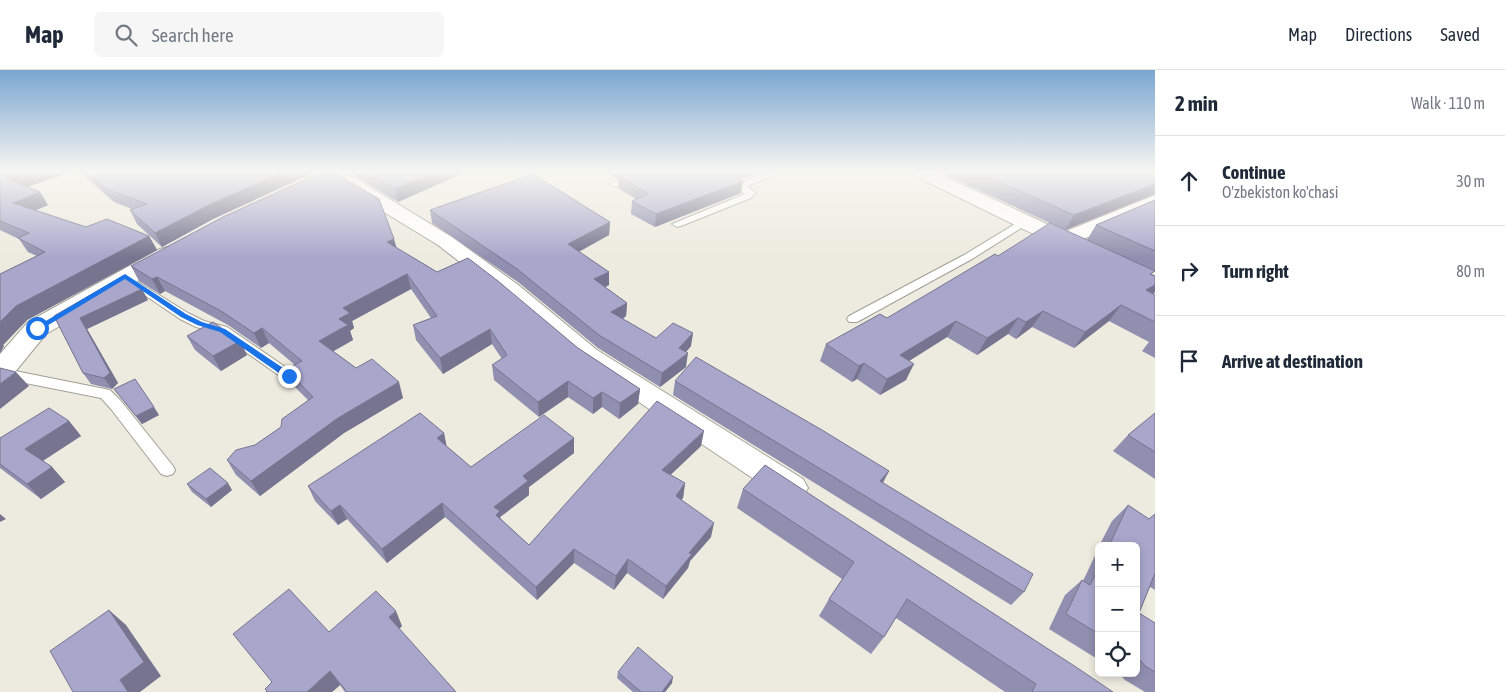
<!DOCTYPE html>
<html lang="en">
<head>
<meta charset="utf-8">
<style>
	body { margin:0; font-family:"Asap Condensed",sans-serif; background:#f6f6f7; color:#1f2937 }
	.controls { position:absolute; right:15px; bottom:15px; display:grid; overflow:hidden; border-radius:8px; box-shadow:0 2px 8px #0003 }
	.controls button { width:45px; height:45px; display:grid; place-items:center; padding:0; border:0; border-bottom:1px solid #e0e1e3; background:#fff; color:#1f2937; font:25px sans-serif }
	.stop { position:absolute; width:15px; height:15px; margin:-11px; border:4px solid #1a73e8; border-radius:50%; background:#fff }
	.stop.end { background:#1a73e8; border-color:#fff; box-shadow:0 1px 5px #0008 }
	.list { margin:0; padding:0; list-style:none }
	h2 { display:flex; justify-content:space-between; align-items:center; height:65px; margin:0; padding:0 20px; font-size:21px }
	h2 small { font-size:16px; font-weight:400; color:#747a83 }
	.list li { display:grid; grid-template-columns:32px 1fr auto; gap:15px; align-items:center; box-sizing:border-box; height:90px; padding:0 20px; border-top:1px solid #e0e1e3 }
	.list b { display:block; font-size:19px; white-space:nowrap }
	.list p { margin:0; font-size:16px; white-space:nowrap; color:#747a83 }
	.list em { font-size:16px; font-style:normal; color:#747a83 }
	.icon { flex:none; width:28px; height:28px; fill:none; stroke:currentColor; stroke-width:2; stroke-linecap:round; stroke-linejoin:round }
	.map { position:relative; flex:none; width:1155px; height:622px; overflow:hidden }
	header { display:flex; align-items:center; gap:30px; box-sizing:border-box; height:70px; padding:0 25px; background:#fff; border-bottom:1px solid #e0e1e3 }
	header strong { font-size:24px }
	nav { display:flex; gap:28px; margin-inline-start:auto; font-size:18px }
	.search { width:350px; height:45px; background:#f6f6f7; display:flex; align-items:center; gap:12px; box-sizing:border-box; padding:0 18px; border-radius:8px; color:#747a83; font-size:19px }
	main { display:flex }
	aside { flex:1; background:#fff }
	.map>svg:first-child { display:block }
</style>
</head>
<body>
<header>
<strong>Map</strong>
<div class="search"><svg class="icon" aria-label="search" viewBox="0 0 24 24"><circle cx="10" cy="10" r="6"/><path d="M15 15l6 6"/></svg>Search here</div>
<nav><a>Map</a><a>Directions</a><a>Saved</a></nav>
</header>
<main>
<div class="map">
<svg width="1155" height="622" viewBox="0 0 1155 622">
	<rect width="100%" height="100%" fill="#edeadf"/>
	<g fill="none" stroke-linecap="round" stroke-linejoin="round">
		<g stroke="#a29f95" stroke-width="2">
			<g id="lane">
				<path d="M641 101H653L618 116 615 117 610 114Z"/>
				<path d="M772 101H785L747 116 756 123 751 128 681 156 677 157 672 154 745 124 737 118V114Z"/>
				<path d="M1025 148 1029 149V153L972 189 857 252H849L847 249 849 246 964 185Z"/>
				<path d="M125 204 188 243 204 251 227 257 294 303 296 306 294 309H284L219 263 196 257 180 249 121 209 119 207 121 205Z"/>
				<path d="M0 298 110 320 121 331 173 396 175 400 173 404 167 406 161 404 111 339 101 328 0 308Z"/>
			</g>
		</g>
		<g stroke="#a29f95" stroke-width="2">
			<g id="street">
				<path d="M910 101H933L1064 162 1155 125V138L1081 170 1085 175 1082 180 1074 181 1066 180 913 105Z"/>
				<path d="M348 106 355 108 452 167 517 214 597 280 803 409 808 418 803 427 792 431 781 427 579 292 501 224 438 175 341 116 339 112 341 108Z"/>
				<path d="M168 177 176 179 179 184 176 189 46 264 10 308 0 310V284L28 252 160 179Z"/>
			</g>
		</g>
		<use href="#lane" fill="#fff" fill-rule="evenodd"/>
		<use href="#street" fill="#fff" fill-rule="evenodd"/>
	</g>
	<g fill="#908faf">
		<path d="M0 101H73L27 117 48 135 36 140 86 157 149 166 157 180 27 250 3 275 4 276 0 283 37 186 28 182 19 169 0 160Z"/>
		<path d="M79 101H317L213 149 162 177 137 154 130 140 132 139 114 132Z"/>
		<path d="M347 101H468L398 132Z"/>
		<path d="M603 101H762L739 109 741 123 655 157 631 144 632 131 636 129 618 118V109Z"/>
		<path d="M937 101H1155V124L1065 160Z"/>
		<path d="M1155 130V201L1087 170 1096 155Z"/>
		<path d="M430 140 610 152 609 165 579 182 609 215 605 217 627 233 626 246 623 249 656 268 691 276 686 282V297L660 317 598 278 518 212 432 153Z"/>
		<path d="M397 178 437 202 578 278 640 319 638 334 619 349 602 337 593 344 568 327 539 347 494 310 492 295 502 289 492 274 443 304 416 270 413 255 431 248 411 219 352 251 354 258 350 261 353 270 333 281 356 298 403 328 344 363 260 426 236 405 227 390 255 375 281 357 308 330 293 315 286 299 295 295 269 273 261 278 228 255 165 221 160 224 139 211 131 196Z"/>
		<path d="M998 186 1152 204 1155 206V222L1153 224 1155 225V288L1142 281 1149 272 1109 251 1074 278 1032 257 1016 269 1008 264 977 285 947 267 909 291 906 310 880 325 857 309 852 312 820 291 826 274 887 248Z"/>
		<path d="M148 230 87 259 118 313 112 319 91 314 83 303 54 246Z"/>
		<path d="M187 266 240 271 247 285 221 301 195 280Z"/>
		<path d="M675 311 889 401 883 413 1024 522 1011 535 673 325Z"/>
		<path d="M114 319 159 345 142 354Z"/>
		<path d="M1155 343V409L1113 381 1128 365Z"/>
		<path d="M69 351 81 366 43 391 52 397 65 412 41 429 0 398V368Z"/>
		<path d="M444 363 446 376 471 397 574 368V383L529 417V425L500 447 501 449 529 475 701 376 670 405 685 413 683 428 681 430 711 467 690 491 688 498 663 529 627 503 614 520 574 493 537 530 445 447 387 493 347 449 338 455 315 431 308 416Z"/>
		<path d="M187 414 232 420 211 437 192 422Z"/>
		<path d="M743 419 1113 622H1005L896 548 884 567 871 584 819 546 829 529 842 509 737 438Z"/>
		<path d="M1128 435 1149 449 1155 444V520L1150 517 1139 543 1155 553V622H1145L1125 610 1118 603H1136V476H1099L1112 451Z"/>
		<path d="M1099 477V590L1049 559 1065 525 1082 510 1083 511Z"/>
		<path d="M402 556 399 559 456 622H345L340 615 332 622 329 562Z"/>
		<path d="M618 602 672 613 665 622H633L617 608Z"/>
	</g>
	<g fill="#76748e">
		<path d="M28 101H73L15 121 6 108Z"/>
		<path d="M285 101H317L213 149 162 177 155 163 207 136Z"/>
		<path d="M437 101H468L398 132 395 119Z"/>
		<path d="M618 101H637L618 106V109Z"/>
		<path d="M739 101H762L737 110Z"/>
		<path d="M743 111 741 123 655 157 656 144Z"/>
		<path d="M1155 114V124L1065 160 1074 145Z"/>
		<path d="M40 122 48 135 22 146 13 133Z"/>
		<path d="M610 152 609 165 568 187V174Z"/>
		<path d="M149 166 157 180 27 250 3 275 4 276 0 283V252L16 236Z"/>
		<path d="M394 169 398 183 387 172Z"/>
		<path d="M609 202V215L594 223V209Z"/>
		<path d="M407 204 411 219 352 251 354 258 350 261 353 270 325 286 319 271 343 238Z"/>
		<path d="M157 207 165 221 160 224 152 209Z"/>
		<path d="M1155 215V222L1152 226 1146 220Z"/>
		<path d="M142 219 148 230 87 259 118 313 112 319 104 308 80 248Z"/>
		<path d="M627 233 626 246 610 256 611 242Z"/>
		<path d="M1121 235 1109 251 1074 278 1085 262Z"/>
		<path d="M1043 241 1032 257 1016 269 1026 252Z"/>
		<path d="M1018 248 1008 264 977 285 987 268Z"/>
		<path d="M956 251 947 267 893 301 900 285Z"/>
		<path d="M262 258 269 273 261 278 254 263Z"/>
		<path d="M490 259 492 274 443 304 440 288Z"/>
		<path d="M693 263 691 276 677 292 679 278Z"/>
		<path d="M240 271 247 285 221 301 213 286Z"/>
		<path d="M688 283 686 297 660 317 662 303Z"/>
		<path d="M864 293 857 309 852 312 859 296Z"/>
		<path d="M914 294 906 310 880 325 887 309Z"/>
		<path d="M16 302 29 316 0 339V314Z"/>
		<path d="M568 311V327L539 347 538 332Z"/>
		<path d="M399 312 403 328 344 363 260 426 251 411 338 348Z"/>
		<path d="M640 319 638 334 619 349 620 333Z"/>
		<path d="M602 322V337L593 344V328Z"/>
		<path d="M154 337 159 345 142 354 136 346Z"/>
		<path d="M69 351 81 366 39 393 25 379Z"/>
		<path d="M704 361 701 376 660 415 662 400Z"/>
		<path d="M444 363 447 378 437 368Z"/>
		<path d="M574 368V383L529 417V425L500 447 502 455 498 459 494 437 523 406Z"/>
		<path d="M52 397 65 412 41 429 27 414Z"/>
		<path d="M889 401 881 415 880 411Z"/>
		<path d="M228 413 232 420 211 437 206 429Z"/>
		<path d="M685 413 683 428 673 440 676 426Z"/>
		<path d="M442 433 445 447 387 493 382 479Z"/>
		<path d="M340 435 347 449 338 455 331 441Z"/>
		<path d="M0 444 6 449 0 452Z"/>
		<path d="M714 453 711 467 690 491 688 498 663 529 666 516 689 483Z"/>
		<path d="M574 479V493L537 530 536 517Z"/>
		<path d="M628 489 627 503 614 520 616 506Z"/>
		<path d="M109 540 126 555 161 606 140 622H128L120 610Z"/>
		<path d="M396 541 402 556 396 562 389 547Z"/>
		<path d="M330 601 340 615 332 622H307Z"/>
		<path d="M673 607 672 613 665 622H662Z"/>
	</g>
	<g fill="#a8a6cb" stroke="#76748e">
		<path d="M0 101H28L6 108 40 122 13 133 86 157 107 149 149 166 16 236 0 252V204L45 182 18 168 29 163 0 151Z"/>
		<path d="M86 101H285L207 136 155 163 130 140 147 134 106 119Z"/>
		<path d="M324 101H331L379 129 394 169 387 172 437 202 468 188 498 211 578 278 640 319 620 333 602 322 593 328 568 311 538 332 492 295 507 285 490 259 440 288 413 255 437 246 407 204 343 238 350 243 339 249 348 255 319 271 356 298 372 289 399 312 338 348 251 411 227 390 236 380 255 375 281 357 282 349 313 327 286 299 302 291 262 258 254 263 221 241 157 207 152 209 131 196 223 147Z"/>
		<path d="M365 101H437L395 119Z"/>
		<path d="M631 101H724L743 111 656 144 632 131 648 124 618 106Z"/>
		<path d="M974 101H1155V114L1074 145Z"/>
		<path d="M533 104 610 152 568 174 609 202 594 209 627 233 611 242 656 268 673 253 693 263 679 278 688 283 662 303 599 265 517 199 430 140Z"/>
		<path d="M1155 130V181L1096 155Z"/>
		<path d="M1050 153 1155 201 1150 204 1155 206V215L1146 220 1155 225V252L1121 235 1085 262 1043 241 1026 252 1018 248 987 268 956 251 900 285 914 294 887 309 864 293 859 296 826 274 880 244 887 248 995 184 998 186Z"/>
		<path d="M123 206 142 219 80 248 110 303 104 308 83 303 54 246Z"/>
		<path d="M213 252 240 271 213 286 187 266Z"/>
		<path d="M696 287 822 360 889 401 880 411 1033 504 1024 522 675 311Z"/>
		<path d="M0 298 16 302 0 314Z"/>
		<path d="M135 309 154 337 136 346 114 319Z"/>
		<path d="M657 331 704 361 662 400 685 413 676 426 714 453 689 483 692 484 666 516 628 489 616 506 574 479 536 517 442 433 382 479 340 435 331 441 308 416 420 343 444 363 437 368 471 397 544 345 574 368 523 406 528 411 494 437 500 441 496 445 529 475Z"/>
		<path d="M49 338 69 351 25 379 52 397 27 414 0 394V368Z"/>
		<path d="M1155 343V382L1128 365Z"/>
		<path d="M765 395 1079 599 1113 622H1032L1036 614 907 529 884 567 829 529 854 492 743 419Z"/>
		<path d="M210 398 228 413 206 429 187 414Z"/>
		<path d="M1128 435 1149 449 1155 444V503L1139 543 1155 553V602L1145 596 1140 590 1136 589V476H1109Z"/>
		<path d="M1099 497V564L1066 544 1082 510 1090 515Z"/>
		<path d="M289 519 329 562 376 521 396 541 389 547 456 622H347L330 601 307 622H266L267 621 265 619 272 612 233 564Z"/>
		<path d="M109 540 144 592 120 610 128 622H73L50 581Z"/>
		<path d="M638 577 673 607 662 622H641L618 602Z"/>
	</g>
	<linearGradient id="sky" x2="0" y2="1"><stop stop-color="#7aa6d0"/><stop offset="0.54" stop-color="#f7f6f1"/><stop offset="1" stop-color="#f7f6f1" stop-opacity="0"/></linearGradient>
	<rect width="1155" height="188" fill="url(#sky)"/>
	<path fill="#1a73e8" d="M125 204 186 244 202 252 225 259 292 304V308H286L220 262 197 255 181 247 125 209 40 260 34 258Z"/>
</svg>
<div class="controls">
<button>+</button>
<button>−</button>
<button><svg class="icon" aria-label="locate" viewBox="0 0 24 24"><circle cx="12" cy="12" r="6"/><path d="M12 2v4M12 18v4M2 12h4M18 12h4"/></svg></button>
</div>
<div class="stop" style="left:37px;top:258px"></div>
<div class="stop end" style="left:289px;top:306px"></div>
</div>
<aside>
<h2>2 min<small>Walk · 110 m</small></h2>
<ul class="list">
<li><svg class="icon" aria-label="ahead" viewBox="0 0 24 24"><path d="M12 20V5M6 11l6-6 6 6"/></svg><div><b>Continue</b><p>O'zbekiston ko'chasi</p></div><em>30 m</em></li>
<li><svg class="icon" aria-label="right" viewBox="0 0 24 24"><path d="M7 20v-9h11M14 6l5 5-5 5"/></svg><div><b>Turn right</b></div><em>80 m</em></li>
<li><svg class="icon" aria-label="arrive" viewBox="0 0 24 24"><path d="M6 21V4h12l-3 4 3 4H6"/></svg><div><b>Arrive at destination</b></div></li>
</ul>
</aside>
</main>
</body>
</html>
